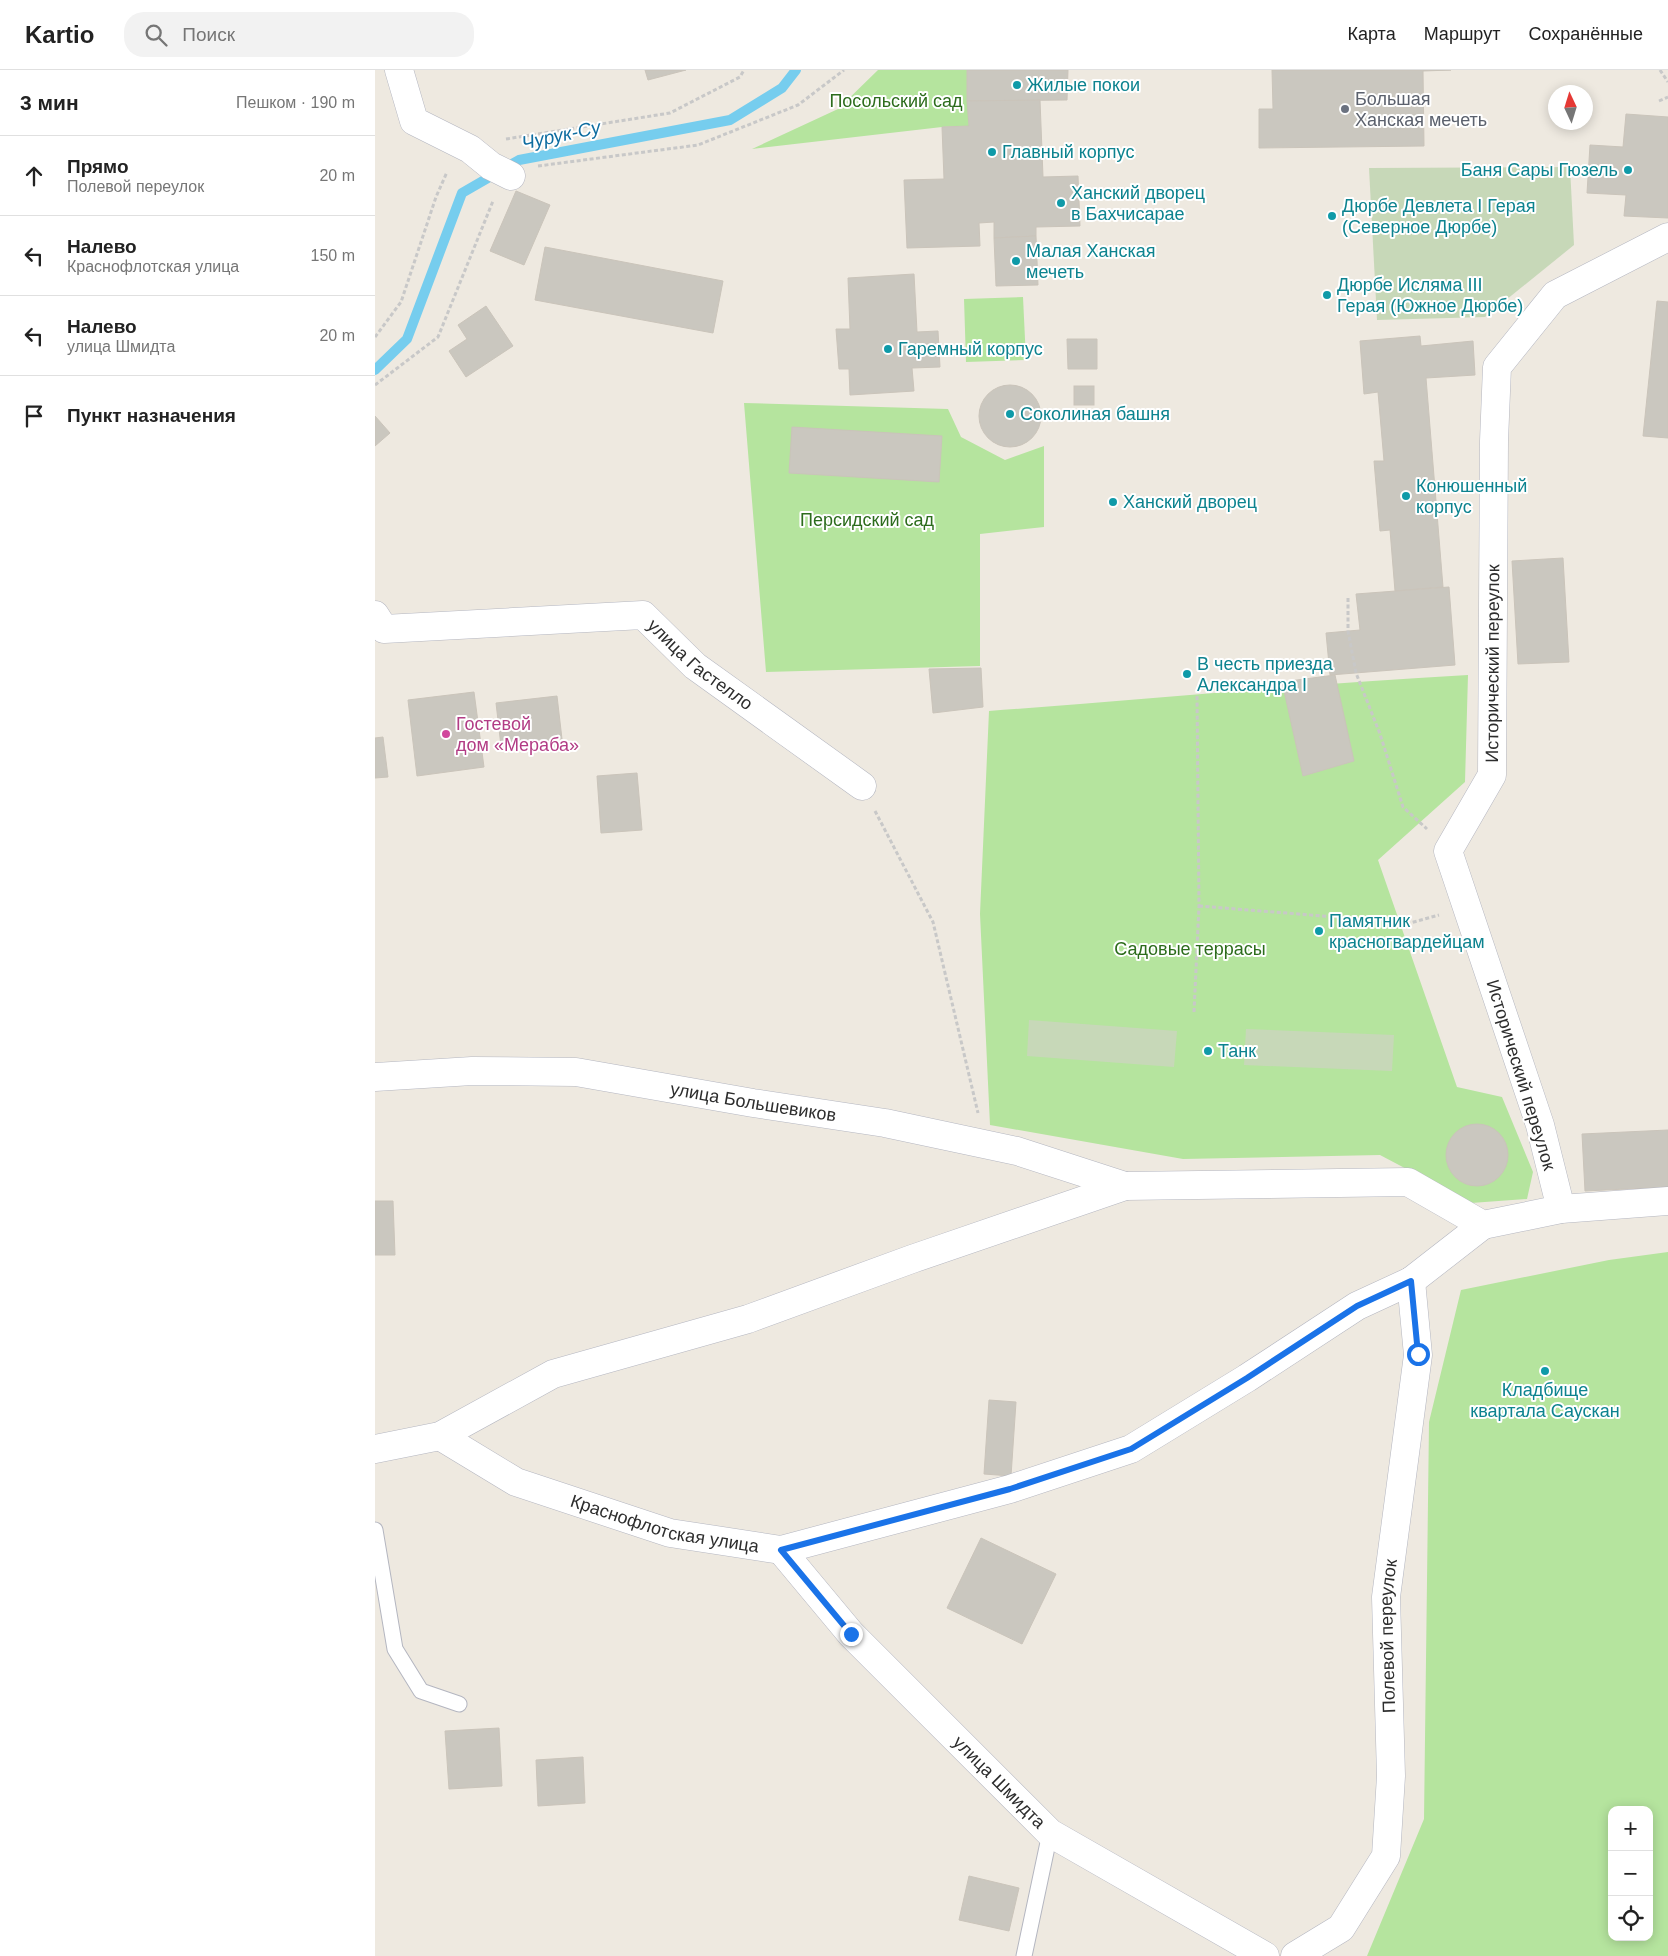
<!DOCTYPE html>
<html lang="ru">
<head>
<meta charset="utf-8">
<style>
	body { margin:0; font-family:Helvetica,sans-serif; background:#f2f2f2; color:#222 }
	.controls { position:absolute; right:15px; bottom:15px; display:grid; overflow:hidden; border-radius:10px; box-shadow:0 2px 12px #0003 }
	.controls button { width:45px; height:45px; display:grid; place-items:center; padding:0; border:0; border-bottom:1px solid #e0e0e0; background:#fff; color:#222; font:25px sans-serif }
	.compass { position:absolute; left:1173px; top:15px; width:45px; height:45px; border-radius:50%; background:#fff; box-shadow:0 2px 12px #0003; rotate:356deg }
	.stop { position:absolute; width:15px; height:15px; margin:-11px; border:4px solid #1a73e8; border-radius:50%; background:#fff }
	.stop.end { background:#1a73e8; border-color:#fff; box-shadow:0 1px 5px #0008 }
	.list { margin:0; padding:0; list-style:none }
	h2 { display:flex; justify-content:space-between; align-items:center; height:65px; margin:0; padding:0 20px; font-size:21px }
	h2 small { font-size:16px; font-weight:400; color:#767676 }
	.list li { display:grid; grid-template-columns:32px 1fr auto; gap:15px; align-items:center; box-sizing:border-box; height:80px; padding:0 20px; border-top:1px solid #e0e0e0 }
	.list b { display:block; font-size:19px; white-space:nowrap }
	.list p { margin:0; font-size:16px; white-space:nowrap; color:#767676 }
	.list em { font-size:16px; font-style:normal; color:#767676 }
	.icon { flex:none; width:28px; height:28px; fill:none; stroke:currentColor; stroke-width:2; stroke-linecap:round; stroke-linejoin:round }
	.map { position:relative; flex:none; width:1293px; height:1886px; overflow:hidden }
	header { display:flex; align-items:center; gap:30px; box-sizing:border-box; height:70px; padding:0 25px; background:#fff; border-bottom:1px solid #e0e0e0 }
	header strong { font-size:24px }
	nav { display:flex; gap:28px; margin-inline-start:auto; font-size:18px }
	.search { width:350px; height:45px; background:#f2f2f2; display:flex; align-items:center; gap:12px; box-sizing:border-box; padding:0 18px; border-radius:20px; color:#767676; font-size:19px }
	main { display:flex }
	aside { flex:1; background:#fff }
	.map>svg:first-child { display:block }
</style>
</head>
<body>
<header>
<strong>Kartio</strong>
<div class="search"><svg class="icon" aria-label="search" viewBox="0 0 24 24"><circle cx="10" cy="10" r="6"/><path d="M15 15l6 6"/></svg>Поиск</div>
<nav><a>Карта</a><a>Маршрут</a><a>Сохранённые</a></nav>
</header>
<main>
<aside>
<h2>3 мин<small>Пешком · 190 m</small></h2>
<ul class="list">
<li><svg class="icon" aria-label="ahead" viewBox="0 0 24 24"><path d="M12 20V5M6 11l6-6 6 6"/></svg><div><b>Прямо</b><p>Полевой переулок</p></div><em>20 m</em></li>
<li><svg class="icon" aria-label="left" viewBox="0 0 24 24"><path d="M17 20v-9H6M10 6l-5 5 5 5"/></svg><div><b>Налево</b><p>Краснофлотская улица</p></div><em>150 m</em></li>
<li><svg class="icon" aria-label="left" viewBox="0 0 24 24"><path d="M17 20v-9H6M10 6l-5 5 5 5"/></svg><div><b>Налево</b><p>улица Шмидта</p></div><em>20 m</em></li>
<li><svg class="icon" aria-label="arrive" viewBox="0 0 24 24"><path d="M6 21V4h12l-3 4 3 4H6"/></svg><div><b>Пункт назначения</b></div></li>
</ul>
</aside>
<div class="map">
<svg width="1293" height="1886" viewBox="0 0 1293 1886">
	<rect width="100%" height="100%" fill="#eee9e0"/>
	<g fill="#b5e49e" fill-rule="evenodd">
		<path d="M503 0H592L594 56 567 57 377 79 463 39Z"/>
		<path d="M648 227 651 290 591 292 589 229Z"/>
		<path d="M369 333 573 339 586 367 630 390 669 376V457L605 464V596L391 602Z"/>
		<path d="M1093 605 1090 712 1003 790 1082 1017 1127 1027 1158 1102 1152 1129 1096 1133 1005 1085 808 1089 615 1055 605 844 614 641C774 629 933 614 1093 605Z"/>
		<path d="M1293 1182V1886H992L1049 1749 1054 1352 1086 1220 1234 1190ZM1237 1740H1274V1867H1237Z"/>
	</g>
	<g fill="#c7d8b8">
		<path d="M1195 97 1199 175 1110 247 1002 250 994 98Z"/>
		<path d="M654 950 802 961 799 997 652 986Z"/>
		<path d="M871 959 1019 965 1017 1001 869 995Z"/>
	</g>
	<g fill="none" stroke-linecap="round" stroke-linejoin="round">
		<path stroke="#76cdee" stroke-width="10" d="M0 300 32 269 87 123 144 90 355 50 407 18 421 0"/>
	</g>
	<g fill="#cac7bf" stroke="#cac4ba">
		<path d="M270 0H311L273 10Z"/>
		<path d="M592 0H693L692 30 592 31Z"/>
		<path d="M897 0H1076L1048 1 1049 76 884 78V39H898Z"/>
		<path d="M665 30 668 107 703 106 705 156 661 157V166L619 168V152L604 153 605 176 532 178 529 110 569 109 567 57 594 56 592 31Z"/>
		<path d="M1251 44 1293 47V148L1249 146 1251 125 1212 123 1215 75 1248 77Z"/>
		<path d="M141 121 175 135 149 195 115 181Z"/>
		<path d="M661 166 663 215 621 216 619 168Z"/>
		<path d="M170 177 348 211 338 263 160 230Z"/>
		<path d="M539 204 542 262 563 261 565 297 537 298 539 321 475 325 474 299H464L461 259H475L473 208Z"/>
		<path d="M1282 231 1293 232V368L1268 366Z"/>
		<path d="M111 236 138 276 91 307 74 281 92 269 83 255Z"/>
		<path d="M1045 266 1046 276 1098 271 1100 305 1051 308 1068 517 1020 521 1015 460 1005 461 999 391H1009L1003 322 989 324 985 271Z"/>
		<path d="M692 269H722V299H693Z"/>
		<circle cx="635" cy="346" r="31"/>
		<rect x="699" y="316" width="20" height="19"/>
		<path d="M0 346 15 363 0 376Z"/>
		<path d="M417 357 567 366 564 412 414 403Z"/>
		<path d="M1188 488 1194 592 1143 594 1137 491Z"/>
		<path d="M1074 517 1080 595 955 605 951 563 985 560 981 524Z"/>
		<path d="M606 598 608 637 558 643 554 599Z"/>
		<path d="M960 605 979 691 928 706 907 612Z"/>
		<path d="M99 622 109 697 42 706 33 630Z"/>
		<path d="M182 626 187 669 126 676 121 633Z"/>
		<path d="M8 667 13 707 0 708V668Z"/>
		<path d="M262 703 267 760 226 763 222 706Z"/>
		<circle cx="1102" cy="1085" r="31"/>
		<path d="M1293 1060V1117L1210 1121 1207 1064Z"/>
		<path d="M0 1131H18L20 1185H0Z"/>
		<path d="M614 1330 641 1332 636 1406 609 1404Z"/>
		<path d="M606 1468 681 1504 647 1574 572 1538Z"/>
		<path d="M124 1658 127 1716 74 1719 70 1661Z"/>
		<path d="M208 1687 210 1733 163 1736 161 1690Z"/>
		<path d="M594 1806 644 1818 634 1861 584 1850Z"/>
	</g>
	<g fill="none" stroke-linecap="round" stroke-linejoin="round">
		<g stroke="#b4b6c0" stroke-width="17">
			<g id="lane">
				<path d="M0 1460 20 1579 46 1621 84 1634"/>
				<path d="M649 1886 675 1763"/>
			</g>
		</g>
		<g stroke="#b4b6c0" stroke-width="29">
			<g id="street">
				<path d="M24 0 39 51 95 79 116 96 136 106"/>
				<path id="s1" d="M0 545 9 559 268 545 320 596 487 716"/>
				<path id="s2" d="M0 1007 97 1001 201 1002 378 1033 510 1053 642 1081 750 1116"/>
				<path id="s3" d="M1186 1139 1165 1055 1073 781 1117 705 1119 371 1122 297 1180 225 1293 167"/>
				<path id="s4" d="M65 1366 141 1412 295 1463 406 1480 635 1419 756 1379 872 1308 982 1236 1036 1211 1108 1155"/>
				<path d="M0 1379 65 1366 178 1304 373 1249 537 1189 750 1116 1033 1112 1108 1155 1186 1139 1293 1131"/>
				<path id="s5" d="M406 1480 476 1564 675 1763 890 1886"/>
				<path id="s6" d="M920 1886 966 1858 1011 1786 1016 1706 1011 1527 1043 1285 1036 1211"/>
			</g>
		</g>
		<g stroke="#c8c8c8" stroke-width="3" stroke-dasharray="4 2.5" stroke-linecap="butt">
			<path d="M1285 0 1293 12"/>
			<path d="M1284 31 1293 27"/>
			<path d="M131 69 295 43 365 7 369 0"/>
			<path d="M163 96 323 75 423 35 469 0"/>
			<path d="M0 267 26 232 61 127 72 102"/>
			<path d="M0 315 63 267 118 131"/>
			<path d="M973 528V561L981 603 1005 664 1028 737 1052 759"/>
			<path d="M500 741 558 852 603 1043"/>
			<path d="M824 836 1035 853 1064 845"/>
			<path d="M819 942 824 836 822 626"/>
		</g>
		<use href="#lane" stroke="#fff" stroke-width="15"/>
		<use href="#street" stroke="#fff" stroke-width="28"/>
	</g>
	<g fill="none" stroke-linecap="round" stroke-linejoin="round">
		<path stroke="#1a73e8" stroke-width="6" d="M476 1564 406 1480 635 1419 756 1379 872 1308 982 1236 1036 1211 1043 1284"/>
	</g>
	<g fill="#0f9aa8" stroke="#fff" stroke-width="2">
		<circle cx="642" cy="15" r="5"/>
		<circle cx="617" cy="82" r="5"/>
		<circle cx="1253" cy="100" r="5"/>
		<circle cx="686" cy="133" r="5"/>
		<circle cx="957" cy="146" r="5"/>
		<circle cx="641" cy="191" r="5"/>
		<circle cx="952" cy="225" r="5"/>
		<circle cx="513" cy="279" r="5"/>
		<circle cx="635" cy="344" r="5"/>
		<circle cx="1031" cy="426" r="5"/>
		<circle cx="738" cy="432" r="5"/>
		<circle cx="812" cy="604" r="5"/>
		<circle cx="944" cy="861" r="5"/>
		<circle cx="833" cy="981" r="5"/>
		<circle cx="1170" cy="1301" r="5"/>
	</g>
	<circle fill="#6b7280" stroke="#fff" stroke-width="2" cx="970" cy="39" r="5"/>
	<circle fill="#d1479c" stroke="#fff" stroke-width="2" cx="71" cy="664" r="5"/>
	<g text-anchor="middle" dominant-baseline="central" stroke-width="4" stroke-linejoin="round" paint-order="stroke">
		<g font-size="18" fill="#0d838f" stroke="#fff" text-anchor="start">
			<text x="652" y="15">Жилые покои</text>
			<text x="627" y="82">Главный корпус</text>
			<text x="1243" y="100" text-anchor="end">Баня Сары Гюзель</text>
			<text x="696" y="123">Ханский дворец<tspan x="696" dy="21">в Бахчисарае</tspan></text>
			<text x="967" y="136">Дюрбе Девлета I Герая<tspan x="967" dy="21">(Северное Дюрбе)</tspan></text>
			<text x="651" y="181">Малая Ханская<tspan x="651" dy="21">мечеть</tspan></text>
			<text x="962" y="215">Дюрбе Исляма III<tspan x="962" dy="21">Герая (Южное Дюрбе)</tspan></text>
			<text x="523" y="279">Гаремный корпус</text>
			<text x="645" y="344">Соколиная башня</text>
			<text x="1041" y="416">Конюшенный<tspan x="1041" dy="21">корпус</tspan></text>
			<text x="748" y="432">Ханский дворец</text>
			<text x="822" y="594">В честь приезда<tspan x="822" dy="21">Александра I</tspan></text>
			<text x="954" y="851">Памятник<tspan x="954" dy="21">красногвардейцам</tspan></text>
			<text x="843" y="981">Танк</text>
			<text x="1170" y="1320" text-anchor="middle">Кладбище<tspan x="1170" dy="21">квартала Саускан</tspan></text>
		</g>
		<g font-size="18" fill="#5b616d" stroke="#fff" text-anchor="start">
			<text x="980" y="29">Большая<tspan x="980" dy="21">Ханская мечеть</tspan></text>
		</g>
		<g font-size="18" fill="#2c6c1c" stroke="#fff">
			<text x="521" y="31">Посольский сад</text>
			<text x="492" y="450">Персидский сад</text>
			<text x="815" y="879">Садовые террасы</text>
		</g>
		<g font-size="18" fill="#2d2d2d" stroke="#fff">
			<text stroke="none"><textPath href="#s3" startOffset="575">Исторический переулок</textPath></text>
			<text stroke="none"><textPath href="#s1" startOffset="352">улица Гастелло</textPath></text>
			<text transform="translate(1146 1005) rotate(73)">Исторический переулок</text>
			<text stroke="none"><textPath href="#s2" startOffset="381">улица Большевиков</textPath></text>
			<text stroke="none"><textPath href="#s4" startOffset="244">Краснофлотская улица</textPath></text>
			<text stroke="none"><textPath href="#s6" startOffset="359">Полевой переулок</textPath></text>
			<text stroke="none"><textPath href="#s5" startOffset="319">улица Шмидта</textPath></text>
		</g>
		<g font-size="18" fill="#b23c85" stroke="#fff" text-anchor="start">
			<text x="81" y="654">Гостевой<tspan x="81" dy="21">дом «Мераба»</tspan></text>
		</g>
		<g font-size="19" font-style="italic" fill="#0f6da0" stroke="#fff">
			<text transform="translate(186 65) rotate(-12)">Чурук-Су</text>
		</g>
	</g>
</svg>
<div class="controls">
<button>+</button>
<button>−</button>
<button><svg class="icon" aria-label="locate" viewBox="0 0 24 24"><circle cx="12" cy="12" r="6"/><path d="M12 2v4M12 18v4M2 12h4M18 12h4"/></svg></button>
</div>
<svg class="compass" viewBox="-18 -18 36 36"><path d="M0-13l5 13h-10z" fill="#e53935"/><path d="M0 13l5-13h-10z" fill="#767676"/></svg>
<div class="stop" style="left:1043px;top:1284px"></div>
<div class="stop end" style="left:476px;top:1564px"></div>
</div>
</main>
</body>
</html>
